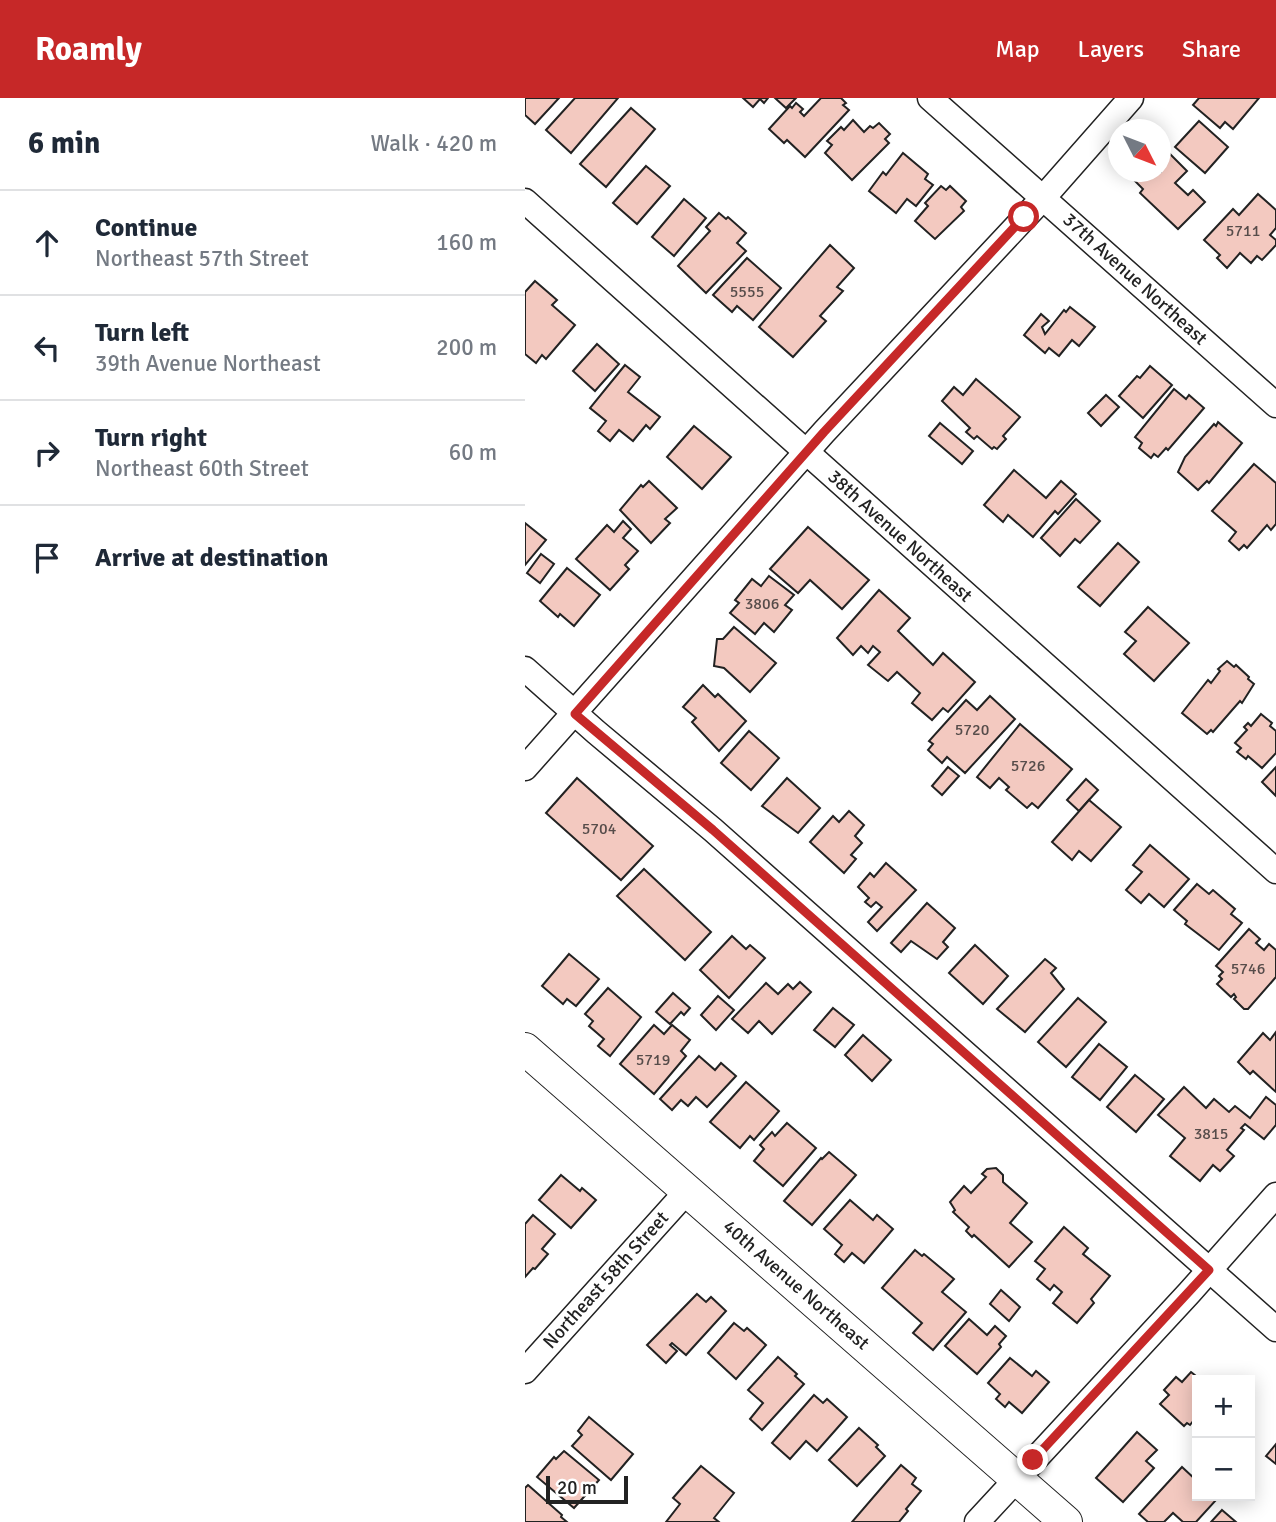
<!DOCTYPE html>
<html lang="en">
<head>
<meta charset="utf-8">
<style>
	body { margin:0; font-family:Signika,sans-serif; background:#f2f2f3; color:#1f2937 }
	.controls { position:absolute; right:21px; bottom:21px; display:grid; overflow:hidden; border-radius:0px; box-shadow:0 4px 18px #0003 }
	.controls button { width:63px; height:63px; display:grid; place-items:center; padding:0; border:0; border-bottom:2px solid #e0e1e3; background:#fff; color:#1f2937; font:35px sans-serif }
	.compass { position:absolute; left:583px; top:21px; width:63px; height:63px; border-radius:50%; background:#fff; box-shadow:0 4px 18px #0003; rotate:132deg }
	.scale { position:absolute; left:21px; bottom:18px; width:82px; box-sizing:border-box; padding-left:7px; border:4px solid #222; border-top:0; font-size:19px; line-height:24px; white-space:nowrap; color:#222; -webkit-text-stroke:5px #fff; paint-order:stroke }
	.stop { position:absolute; width:21px; height:21px; margin:-16px; border:5px solid #c62828; border-radius:50%; background:#fff }
	.stop.end { background:#c62828; border-color:#fff; box-shadow:0 2px 7px #0008 }
	.list { margin:0; padding:0; list-style:none }
	h2 { display:flex; justify-content:space-between; align-items:center; height:91px; margin:0; padding:0 28px; font-size:30px }
	h2 small { font-size:23px; font-weight:400; color:#747a83 }
	.list li { display:grid; grid-template-columns:46px 1fr auto; gap:21px; align-items:center; box-sizing:border-box; height:105px; padding:0 28px; border-top:2px solid #e0e1e3 }
	.list b { display:block; font-size:26px; white-space:nowrap }
	.list p { margin:0; font-size:23px; white-space:nowrap; color:#747a83 }
	.list em { font-size:23px; font-style:normal; color:#747a83 }
	.icon { flex:none; width:38px; height:38px; fill:none; stroke:currentColor; stroke-width:2; stroke-linecap:round; stroke-linejoin:round }
	.map { position:relative; flex:none; width:751px; height:1424px; overflow:hidden }
	header { display:flex; align-items:center; gap:42px; box-sizing:border-box; height:98px; padding:0 35px; background:#c62828; color:#fff }
	header strong { font-size:33px }
	nav { display:flex; gap:38px; margin-inline-start:auto; font-size:24px }
	main { display:flex }
	aside { flex:1; background:#fff }
	.map>svg:first-child { display:block }
</style>
</head>
<body>
<header>
<strong>Roamly</strong>
<nav><a>Map</a><a>Layers</a><a>Share</a></nav>
</header>
<main>
<aside>
<h2>6 min<small>Walk · 420 m</small></h2>
<ul class="list">
<li><svg class="icon" aria-label="ahead" viewBox="0 0 24 24"><path d="M12 20V5M6 11l6-6 6 6"/></svg><div><b>Continue</b><p>Northeast 57th Street</p></div><em>160 m</em></li>
<li><svg class="icon" aria-label="left" viewBox="0 0 24 24"><path d="M17 20v-9H6M10 6l-5 5 5 5"/></svg><div><b>Turn left</b><p>39th Avenue Northeast</p></div><em>200 m</em></li>
<li><svg class="icon" aria-label="right" viewBox="0 0 24 24"><path d="M7 20v-9h11M14 6l5 5-5 5"/></svg><div><b>Turn right</b><p>Northeast 60th Street</p></div><em>60 m</em></li>
<li><svg class="icon" aria-label="arrive" viewBox="0 0 24 24"><path d="M6 21V4h12l-3 4 3 4H6"/></svg><div><b>Arrive at destination</b></div></li>
</ul>
</aside>
<div class="map">
<svg width="751" height="1424" viewBox="0 0 751 1424">
	<rect width="100%" height="100%" fill="#fff"/>
	<g fill="#f3c9c0" stroke="#222" stroke-width="2">
		<path d="M0 0H34L10 26 0 17Z"/>
		<path d="M50 0H93L46 55 21 32Z"/>
		<path d="M218 0H243L239 5 235 1 228 9Z"/>
		<path d="M250 0H271L261 10Z"/>
		<path d="M296 0H316L321 5 318 7 324 12 280 59 262 42 259 45 244 31 265 8 267 10 271 5 278 11 275 14 279 18Z"/>
		<path d="M674 0H734L708 31 700 24 695 30 668 7Z"/>
		<path d="M106 10 130 31 81 89 55 66Z"/>
		<path d="M328 22 339 34 345 28 348 30 354 25 365 36 360 41 364 45 327 82 300 55 307 47 302 43 316 29 319 32Z"/>
		<path d="M674 23 703 49 680 75 650 49Z"/>
		<path d="M636 47 662 73 650 85 663 97 668 92 680 104 653 131 615 95 618 91 606 79 611 74H636Z"/>
		<path d="M378 55 403 76 400 81 408 87 391 108 382 101 371 115 344 93 358 74 361 77Z"/>
		<path d="M121 68 145 88 112 126 88 105Z"/>
		<path d="M416 88 421 92 425 88 441 103 436 109 439 113 410 141 390 123 403 108 400 105Z"/>
		<path d="M733 96 751 112V130L745 137 751 142V147L737 162 732 158 726 165 715 155 702 170 692 160 695 157 679 142 708 111 714 117Z"/>
		<path d="M159 101 181 120 149 158 127 139Z"/>
		<path d="M194 115 201 121 203 119 221 135 212 145 221 153 181 195 153 168 185 133 181 129Z"/>
		<path d="M305 147 329 170 312 189 318 193 295 218 301 223 268 259 234 229Z"/>
		<path d="M222 160 256 190 228 222 212 208 207 214 188 197Z"/>
		<path d="M10 183 32 202 27 207 50 227 21 261 17 257 11 265 0 256V194Z"/>
		<path d="M545 209 570 229 554 248 547 242 534 258 524 250 520 255 499 237 516 216 524 223 517 229 520 236 539 212 541 214Z"/>
		<path d="M72 246 94 266 70 293 48 273Z"/>
		<path d="M100 267 115 279 103 294 135 319 125 331 121 327 108 343 94 332 85 343 73 333 81 323 65 310Z"/>
		<path d="M625 268 647 287 618 320 594 298 612 278 615 280Z"/>
		<path d="M451 281 495 319 478 338 481 341 472 351 469 349 467 351 452 338 449 341 441 334 445 330 417 303 429 289 438 297Z"/>
		<path d="M649 291 661 301 664 297 679 310 643 352 641 350 633 359 629 356 626 360 614 350 617 345 610 339Z"/>
		<path d="M581 297 594 309 576 328 563 315Z"/>
		<path d="M693 324 717 345 684 385 682 383 673 392 653 374 660 359 689 326 691 328Z"/>
		<path d="M415 325 448 353 437 366 404 338Z"/>
		<path d="M169 328 206 359 177 391 142 359Z"/>
		<path d="M729 366 751 385V426L746 432 742 427 722 450 719 447 714 452 704 443 711 434 687 413Z"/>
		<path d="M489 372 521 400 536 383 551 396 533 416 530 413 508 439 483 417 478 424 459 407Z"/>
		<path d="M124 383 152 410 140 421 145 425 126 445 95 412 116 387 118 389Z"/>
		<path d="M551 401 575 423 555 445 550 441 535 458 516 440Z"/>
		<path d="M98 423 106 431 98 440 113 453 100 467 104 471 85 492 51 461 82 427 89 434Z"/>
		<path d="M0 425 21 442 0 467Z"/>
		<path d="M283 429 344 482 317 511 285 482 273 495 245 471Z"/>
		<path d="M593 445 614 464 575 508 553 489Z"/>
		<path d="M16 456 29 466 15 485 2 475Z"/>
		<path d="M42 470 75 497 49 528 35 516 33 519 15 503Z"/>
		<path d="M244 478 269 497 260 507 267 512 249 534 239 525 230 536 205 515 214 505 210 502 227 481 236 488Z"/>
		<path d="M354 492 385 520 373 533 408 567 418 555 450 584 423 614 418 610 407 622 387 605 395 595 372 574 363 583 343 567 355 554 348 548 343 555 336 548 328 557 312 540Z"/>
		<path d="M623 509 664 545 629 583 599 556 611 543 600 534Z"/>
		<path d="M209 529 251 565 225 594 199 570 189 568 192 541H198Z"/>
		<path d="M702 563 709 569 711 567 724 579 723 581 729 586 717 605 715 603 688 634 686 632 682 636 657 615 683 582 686 585 695 573 693 571Z"/>
		<path d="M178 587 190 599 193 596 221 623 194 653 167 624 171 620 158 609Z"/>
		<path d="M465 598 490 621 440 675 422 659 417 665 403 652 408 646 404 643 441 602 452 612Z"/>
		<path d="M736 616 747 625 745 628 751 633V655L737 670 723 658 721 661 712 654 716 650 710 645 722 632 719 629 723 625 726 628Z"/>
		<path d="M495 626 547 671 513 710 507 705 502 710 481 692 484 689 474 680 465 690 452 679Z"/>
		<path d="M224 633 254 660 226 692 196 665Z"/>
		<path d="M423 669 434 678 417 697 407 688Z"/>
		<path d="M751 669V698L737 684Z"/>
		<path d="M52 680 128 748 96 782 21 715Z"/>
		<path d="M262 680 295 710 273 735 237 708Z"/>
		<path d="M561 681 573 692 554 713 542 702Z"/>
		<path d="M564 702 596 729 566 763 554 753 547 762 527 744Z"/>
		<path d="M324 713 339 727 330 738 337 745 326 757 331 761 319 775 285 744 308 718 314 724Z"/>
		<path d="M625 747 664 781 639 809 624 796 616 805 601 792 617 774 608 767Z"/>
		<path d="M361 765 391 792 352 833 343 824 357 809 351 804 346 809 340 804 344 800 333 789 345 775 349 779Z"/>
		<path d="M119 771 186 834 160 862 92 798Z"/>
		<path d="M672 786 684 796 688 792 710 811 706 816 717 825 694 852 660 826 662 823 649 812Z"/>
		<path d="M402 805 430 830 418 844 423 849 412 861 386 843 376 854 366 845Z"/>
		<path d="M724 831 735 841 731 845 739 852 744 846 751 852V879L723 911H719L709 901 711 899 709 896 706 899 692 886 697 881 694 878 698 874 691 868Z"/>
		<path d="M207 838 221 851 225 847 240 860 204 900 175 872Z"/>
		<path d="M450 847 483 878 458 906 424 875Z"/>
		<path d="M44 856 74 881 51 908 42 901 38 906 17 888Z"/>
		<path d="M520 861 531 870 526 875 539 891 500 934 472 911Z"/>
		<path d="M275 884 286 894 247 936 234 923 223 935 207 921 241 885 253 896 263 886 268 891Z"/>
		<path d="M83 890 116 919 85 958 73 948 79 941 64 928 68 923 60 916Z"/>
		<path d="M148 895 165 910 159 917 156 914 145 926 131 914Z"/>
		<path d="M193 898 209 912 191 932 176 917Z"/>
		<path d="M553 900 581 924 541 969 513 944Z"/>
		<path d="M308 910 329 927 310 949 289 932Z"/>
		<path d="M129 927 139 936 147 927 165 942 156 953 161 958 129 996 95 966Z"/>
		<path d="M751 934V994L728 973 725 976 713 964 738 935 745 942Z"/>
		<path d="M338 937 366 962 347 983 320 957Z"/>
		<path d="M574 946 602 969 575 1002 547 979Z"/>
		<path d="M174 958 190 972 196 965 211 978 182 1009 171 999 163 1008 156 1002 147 1012 135 1001Z"/>
		<path d="M610 977 639 1001 611 1034 582 1009Z"/>
		<path d="M221 984 254 1013 229 1042 225 1038 215 1050 185 1024Z"/>
		<path d="M659 989 681 1010 689 1001 704 1014 710 1008 725 1020 741 999 751 1007V1027L739 1041 720 1026 716 1030 719 1032 702 1052 709 1058 695 1073 688 1067 675 1083 645 1058 660 1040 633 1017Z"/>
		<path d="M262 1025 291 1050 258 1088 229 1063 239 1051 235 1047 247 1034 250 1038Z"/>
		<path d="M304 1054 331 1077 287 1127 259 1103 296 1060 297 1061Z"/>
		<path d="M471 1070 478 1077V1084L502 1105 485 1125 507 1144 484 1169 449 1137 447 1139 441 1133 444 1129 428 1114 430 1112 425 1104 439 1088 446 1095 461 1079 457 1076 462 1071Z"/>
		<path d="M36 1077 55 1093 57 1090 71 1102 46 1130 14 1102Z"/>
		<path d="M325 1102 348 1122 352 1117 368 1131 339 1165 327 1155 319 1164 310 1156 317 1147 299 1131Z"/>
		<path d="M8 1117 30 1136 17 1151 23 1156 10 1171 8 1170 0 1179V1126Z"/>
		<path d="M539 1129 563 1150 558 1156 585 1178 566 1201 569 1205 552 1225 528 1205 537 1194 529 1187 525 1192 512 1181 520 1171 510 1163Z"/>
		<path d="M390 1152 397 1158 399 1156 429 1181 417 1194 441 1214 408 1252 388 1235 397 1225 357 1190Z"/>
		<path d="M476 1192 495 1209 484 1223 465 1206Z"/>
		<path d="M172 1196 181 1204 186 1199 201 1213 161 1257 147 1245 145 1247 152 1253 141 1265 122 1247Z"/>
		<path d="M444 1221 462 1237 470 1228 481 1238 474 1246 476 1249 452 1276 420 1248Z"/>
		<path d="M209 1225 219 1233 222 1230 241 1247 211 1281 183 1255Z"/>
		<path d="M253 1259 272 1276 270 1278 279 1286 237 1332 225 1321 238 1305 223 1292Z"/>
		<path d="M485 1260 507 1278 511 1273 524 1284 497 1315 484 1304 480 1309 471 1301 475 1296 463 1285Z"/>
		<path d="M666 1274 676 1282H672V1318L665 1327 662 1325 659 1328 635 1306 644 1297 639 1292 651 1279 657 1284Z"/>
		<path d="M289 1297 298 1305 302 1301 322 1319 292 1353 281 1343 265 1361 247 1345Z"/>
		<path d="M64 1319 108 1356 86 1382 47 1348 57 1337 53 1333Z"/>
		<path d="M334 1330 353 1347 351 1349 360 1358 332 1388 304 1362Z"/>
		<path d="M612 1334 632 1352 621 1363 629 1370 598 1404 571 1380Z"/>
		<path d="M751 1346V1366L741 1358Z"/>
		<path d="M39 1353 74 1382 49 1410 12 1379 29 1359 31 1361Z"/>
		<path d="M376 1367 391 1380 387 1386 396 1393 381 1411 383 1413 374 1424H327Z"/>
		<path d="M176 1368 209 1395 189 1420 194 1424H141L155 1406 148 1400Z"/>
		<path d="M657 1369 672 1383V1398H688L692 1401 671 1424H658L648 1415 639 1424H623L614 1416Z"/>
		<path d="M3 1387 37 1417 36 1419 42 1424H0V1390Z"/>
		<path d="M697 1412 711 1424H686Z"/>
	</g>
	<g fill="none" stroke-linecap="round" stroke-linejoin="round">
		<g stroke="#222" stroke-width="27">
			<g id="minor">
				<path d="M405 0 751 307"/>
				<path d="M0 103 751 773"/>
				<path d="M0 571 71 634 188 732 751 1231"/>
				<path d="M0 670 299 334 518 100 606 0"/>
				<path d="M0 1273 163 1092"/>
				<path d="M452 1424 664 1195 751 1097"/>
			</g>
		</g>
		<g stroke="#222" stroke-width="34">
			<path id="tertiary" d="M0 951 541 1424"/>
		</g>
		<use href="#minor" stroke="#fff" stroke-width="24"/>
		<use href="#tertiary" stroke="#fff" stroke-width="32"/>
	</g>
	<g fill="none" stroke-linecap="round" stroke-linejoin="round">
		<path stroke="#c62828" stroke-width="9" d="M499 119 299 334 50 616 188 732 684 1172 508 1362"/>
	</g>
	<g text-anchor="middle" dominant-baseline="central" stroke-width="5" stroke-linejoin="round" paint-order="stroke">
		<g font-size="16" fill="#564c4a">
			<text x="718" y="133">5711</text>
			<text x="222" y="194">5555</text>
			<text x="237" y="506">3806</text>
			<text x="447" y="632">5720</text>
			<text x="503" y="668">5726</text>
			<text x="74" y="731">5704</text>
			<text x="723" y="871">5746</text>
			<text x="128" y="962">5719</text>
			<text x="686" y="1036">3815</text>
		</g>
		<g font-size="19" fill="#222" stroke="#fff">
			<text transform="translate(610 181) rotate(42)">37th Avenue Northeast</text>
			<text transform="translate(375 438) rotate(42)">38th Avenue Northeast</text>
			<text transform="translate(81 1182) rotate(-48)">Northeast 58th Street</text>
			<text transform="translate(271 1187) rotate(41)">40th Avenue Northeast</text>
		</g>
	</g>
</svg>
<div class="controls">
<button>+</button>
<button>−</button>
</div>
<svg class="compass" viewBox="-18 -18 36 36"><path d="M0-13l5 13h-10z" fill="#e53935"/><path d="M0 13l5-13h-10z" fill="#747a83"/></svg>
<div class="scale">20 m</div>
<div class="stop" style="left:499px;top:119px"></div>
<div class="stop end" style="left:508px;top:1362px"></div>
</div>
</main>
</body>
</html>
